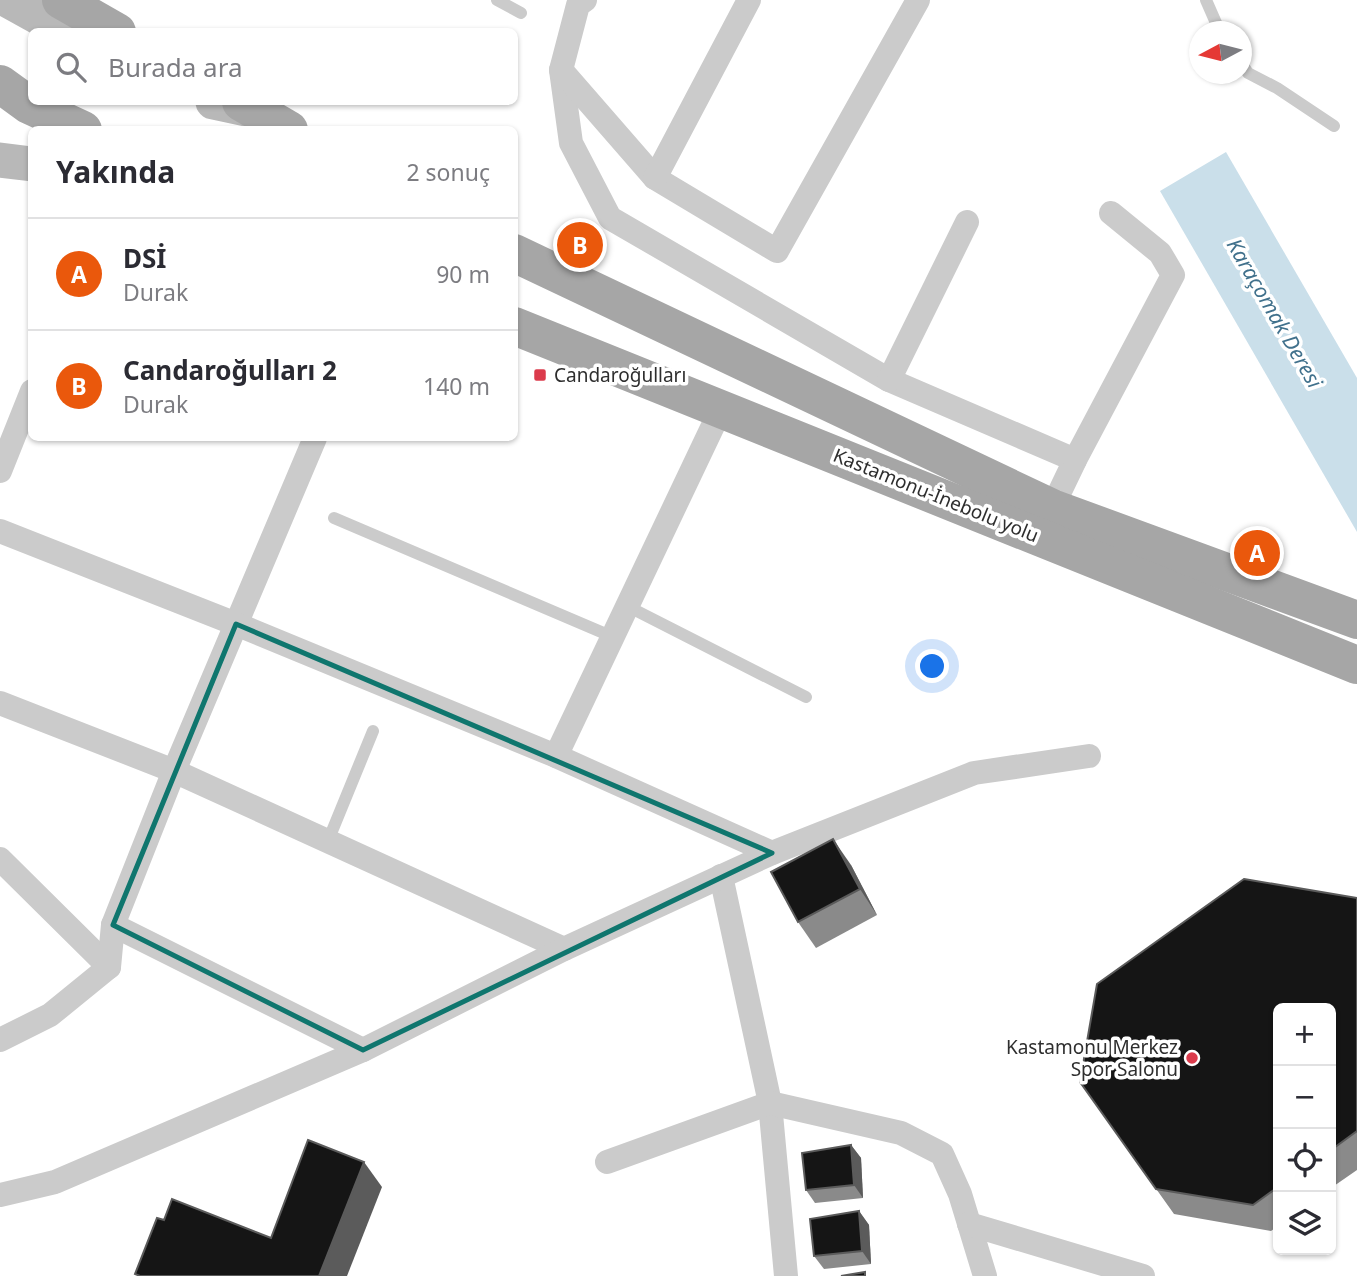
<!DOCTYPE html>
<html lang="tr">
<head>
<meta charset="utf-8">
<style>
	body { margin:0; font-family:"Noto Sans",sans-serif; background:#f2f2f3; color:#2b2b33 }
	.controls { position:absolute; right:21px; bottom:21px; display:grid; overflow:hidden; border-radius:10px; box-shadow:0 2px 5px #0004 }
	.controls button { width:63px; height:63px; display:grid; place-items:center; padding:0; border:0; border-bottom:2px solid #e1e1e2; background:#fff; color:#2b2b33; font:35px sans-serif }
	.compass { position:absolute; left:1189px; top:21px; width:63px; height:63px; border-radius:50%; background:#fff; box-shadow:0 2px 5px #0004; rotate:263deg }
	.you { position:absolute; left:933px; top:667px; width:24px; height:24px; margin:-18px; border:5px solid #fff; border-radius:50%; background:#1a73e8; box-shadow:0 0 0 10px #1a73e833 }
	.badge { display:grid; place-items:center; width:46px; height:46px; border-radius:50%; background:#ea580c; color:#fff; font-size:23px; font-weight:700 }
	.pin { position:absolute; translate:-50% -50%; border:4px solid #fff; box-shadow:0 2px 7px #0006 }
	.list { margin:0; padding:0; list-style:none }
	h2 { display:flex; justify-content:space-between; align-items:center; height:91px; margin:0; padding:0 28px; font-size:30px }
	h2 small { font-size:23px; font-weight:400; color:#7c7c81 }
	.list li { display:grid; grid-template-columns:46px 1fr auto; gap:21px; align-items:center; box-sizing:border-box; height:112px; padding:0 28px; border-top:2px solid #e1e1e2 }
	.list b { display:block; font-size:26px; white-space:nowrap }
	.list p { margin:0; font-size:23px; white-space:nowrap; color:#7c7c81 }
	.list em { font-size:23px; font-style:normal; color:#7c7c81 }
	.icon { flex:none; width:38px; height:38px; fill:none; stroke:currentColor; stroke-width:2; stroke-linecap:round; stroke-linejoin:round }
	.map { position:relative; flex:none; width:1357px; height:1276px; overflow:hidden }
	.search { position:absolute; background:#fff; box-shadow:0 2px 5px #0004; left:28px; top:28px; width:490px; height:77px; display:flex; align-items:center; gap:18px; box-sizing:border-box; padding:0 24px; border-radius:10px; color:#7c7c81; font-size:26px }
	.panel { position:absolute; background:#fff; box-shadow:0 2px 5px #0004; left:28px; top:126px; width:490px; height:315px; border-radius:10px }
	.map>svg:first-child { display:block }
</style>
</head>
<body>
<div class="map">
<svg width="1357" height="1276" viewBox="0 0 1357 1276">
	<rect width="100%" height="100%" fill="#fff"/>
	<path fill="#cadfea" d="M1226 152 1357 378V532L1160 191Z"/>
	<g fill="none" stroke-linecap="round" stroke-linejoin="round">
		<g stroke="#cbcbcb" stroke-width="12">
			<path d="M497 0 521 13"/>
			<path d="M1206 0 1220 32"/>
			<path d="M1242 64 1248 73 1277 88 1334 126"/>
			<path d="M334 518 613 637"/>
			<path d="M627 606 806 697"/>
			<path d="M328 841 373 731"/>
		</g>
		<g stroke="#cbcbcb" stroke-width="24">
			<path d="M585 0 578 5 561 70 571 143 610 218 889 380 1075 460 1052 508"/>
			<path d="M561 70 655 178 777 251 918 0"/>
			<path d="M655 178 749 0"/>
			<path d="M889 380 967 222"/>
			<path d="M315 438 174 771 113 925 363 1050"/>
			<path d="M1075 460 1173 275 1160 253 1111 213"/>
			<path d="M0 471 32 391"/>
			<path d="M0 531 236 624 556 756 772 853"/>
			<path d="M0 703 174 771 564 949"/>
			<path d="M556 756 721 409"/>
			<path d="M0 859 109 967"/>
			<path d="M721 876 770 1103 786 1276"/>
			<path d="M0 1040 50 1015 109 967 113 925"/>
			<path d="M607 1162 770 1103 901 1133 942 1154 960 1194 985 1276"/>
			<path d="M0 1195 55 1182 363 1050 564 949 772 853 974 773 1089 756"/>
			<path d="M969 1224 1143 1276"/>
		</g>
		<g stroke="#b8b8b8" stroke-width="35">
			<path d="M7 0 65 32"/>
			<path d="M213 102 260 112"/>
			<path d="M0 160 32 164"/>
		</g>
		<g stroke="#a6a6a6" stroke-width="38">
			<path d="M61 0 117 32"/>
			<path d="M0 84 29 105 83 130"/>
			<path d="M241 102 289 130"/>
			<path d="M514 253 1052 508 1357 620"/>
			<path d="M514 326 1357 665"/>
		</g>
	</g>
	<g fill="#8a8a8a">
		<path d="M851 865 877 915 816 948 798 922Z"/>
		<path d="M1357 898V1170L1331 1188V1008H1278V1226L1271 1231 1174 1214 1080 1082Z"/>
		<path d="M851 1145 861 1158 863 1198 815 1203 806 1190Z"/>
		<path d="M859 1211 869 1225 871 1264 824 1269 814 1256Z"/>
	</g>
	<g fill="#5b5b5b">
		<path d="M833 839 851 865 877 915 860 889Z"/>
		<path d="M851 1145 861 1158 863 1198 854 1185Z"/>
		<path d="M364 1162 382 1187 347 1276H319Z"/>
		<path d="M859 1211 869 1225 871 1264 862 1251Z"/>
	</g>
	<g fill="#151515" stroke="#5b5b5b" stroke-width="2">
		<path d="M833 839 860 889 798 922 771 872Z"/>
		<path d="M1244 879 1357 898V1131L1331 1150V1008H1278V1187L1253 1205 1156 1189 1080 1082 1097 984Z"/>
		<path d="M308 1140 364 1162 319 1276H140L135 1274 157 1218 164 1220 172 1199 271 1238Z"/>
		<path d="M851 1145 854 1185 806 1190 802 1153Z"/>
		<path d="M859 1211 862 1251 814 1256 810 1219Z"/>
		<path d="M865 1272V1276H841Z"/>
	</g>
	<path fill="none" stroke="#0f766e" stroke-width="5" stroke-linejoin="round" d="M236 624 772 853 363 1050 113 925Z"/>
	<g fill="#db3b4c" stroke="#fff" stroke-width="2.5">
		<rect x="533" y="368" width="14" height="14" rx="3.5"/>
		<circle cx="1192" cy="1058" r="7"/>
	</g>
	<g text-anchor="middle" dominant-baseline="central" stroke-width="7" stroke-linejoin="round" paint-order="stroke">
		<g font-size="19" fill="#2e2e2e" stroke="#fff" text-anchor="start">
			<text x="554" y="375">Candaroğulları</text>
			<text x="1178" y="1047" text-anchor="end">Kastamonu Merkez<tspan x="1178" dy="22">Spor Salonu</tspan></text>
		</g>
		<g font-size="19" fill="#2e2e2e" stroke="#fff">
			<text transform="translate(936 495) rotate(22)">Kastamonu-İnebolu yolu</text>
		</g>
		<g font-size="21" font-style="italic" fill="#41718c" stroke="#fff">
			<text transform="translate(1275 313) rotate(60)">Karaçomak Deresi</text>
		</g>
	</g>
</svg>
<div class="controls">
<button>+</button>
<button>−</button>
<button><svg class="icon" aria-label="locate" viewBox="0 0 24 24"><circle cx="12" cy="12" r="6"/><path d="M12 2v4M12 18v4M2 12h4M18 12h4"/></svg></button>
<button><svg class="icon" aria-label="layers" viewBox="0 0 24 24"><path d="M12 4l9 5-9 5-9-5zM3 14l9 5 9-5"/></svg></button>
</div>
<svg class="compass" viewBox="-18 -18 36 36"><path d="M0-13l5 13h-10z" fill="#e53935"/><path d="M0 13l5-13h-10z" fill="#7c7c81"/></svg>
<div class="you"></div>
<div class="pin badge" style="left:1257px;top:553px">A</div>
<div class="pin badge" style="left:580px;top:245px">B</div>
<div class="search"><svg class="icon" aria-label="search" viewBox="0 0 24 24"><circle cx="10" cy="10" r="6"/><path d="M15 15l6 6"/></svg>Burada ara</div>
<section class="panel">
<h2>Yakında<small>2 sonuç</small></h2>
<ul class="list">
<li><span class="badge">A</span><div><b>DSİ</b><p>Durak</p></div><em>90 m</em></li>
<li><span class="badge">B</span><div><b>Candaroğulları 2</b><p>Durak</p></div><em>140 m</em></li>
</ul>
</section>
</div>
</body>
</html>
